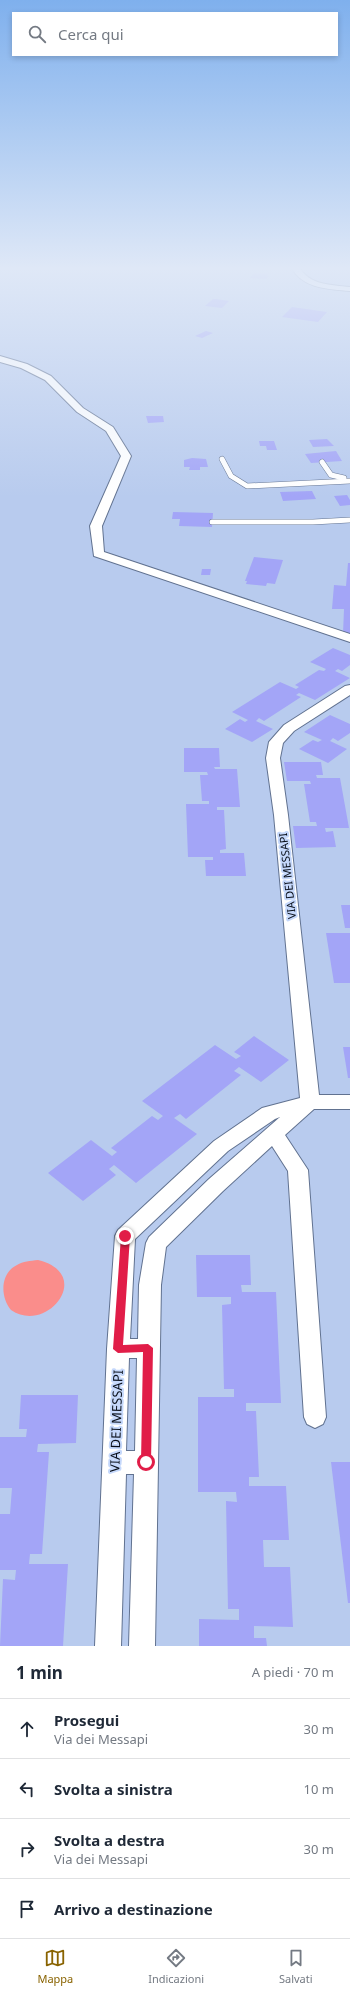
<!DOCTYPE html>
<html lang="it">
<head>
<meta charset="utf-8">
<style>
	body { margin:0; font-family:"Noto Sans",sans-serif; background:#f6f6f7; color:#1f2937 }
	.stop { position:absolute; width:12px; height:12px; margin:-9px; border:3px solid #e11d48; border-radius:50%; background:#fff }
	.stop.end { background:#e11d48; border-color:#fff; box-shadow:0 1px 4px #0008 }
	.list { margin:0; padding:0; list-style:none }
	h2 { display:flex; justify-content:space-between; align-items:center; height:52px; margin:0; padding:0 16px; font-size:17px }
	h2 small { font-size:13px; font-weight:400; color:#747a83 }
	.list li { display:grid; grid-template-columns:26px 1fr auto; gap:12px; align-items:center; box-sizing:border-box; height:60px; padding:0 16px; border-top:1px solid #e0e1e3 }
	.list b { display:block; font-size:15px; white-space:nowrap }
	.list p { margin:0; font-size:13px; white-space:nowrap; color:#747a83 }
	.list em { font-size:13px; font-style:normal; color:#747a83 }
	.icon { flex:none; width:22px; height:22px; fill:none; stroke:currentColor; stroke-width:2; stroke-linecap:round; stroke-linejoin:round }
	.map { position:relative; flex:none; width:350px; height:1646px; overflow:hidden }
	.search { position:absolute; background:#fff; box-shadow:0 2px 6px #0003; left:12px; right:12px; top:12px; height:44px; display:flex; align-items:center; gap:10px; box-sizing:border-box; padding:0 14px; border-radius:0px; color:#747a83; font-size:15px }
	.sheet { height:292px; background:#fff }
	nav { display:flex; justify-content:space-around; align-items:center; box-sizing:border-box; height:56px; border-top:1px solid #e0e1e3; background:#fff; font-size:11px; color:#747a83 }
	nav a { display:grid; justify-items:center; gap:2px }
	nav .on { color:#896301 }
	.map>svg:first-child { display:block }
</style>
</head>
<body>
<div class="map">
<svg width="350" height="1646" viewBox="0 0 350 1646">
	<rect width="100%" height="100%" fill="#b8cbee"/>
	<path fill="#fa8d8b" d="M38 1260C95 1274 47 1335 11 1310 0 1297 0 1273 17 1265 23 1261 30 1261 38 1260Z"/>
	<g fill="#a3a5f7">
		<path d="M254 273 268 274 267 276H269L266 279 250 278Z"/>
		<path d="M213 299H216L229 301 222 308 205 306Z"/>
		<path d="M292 307 327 312 318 322 282 317Z"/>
		<path d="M206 331 213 333 202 338 195 336Z"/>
		<path d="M146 416H163L164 422 148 423Z"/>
		<path d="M327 439 334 446 313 447 309 440Z"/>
		<path d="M259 441H274L277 450H267L266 446H260Z"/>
		<path d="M336 451 342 461 311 463 305 454Z"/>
		<path d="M192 458 206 459 208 467H200V470H189L190 467H184V460Z"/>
		<path d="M312 491 316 499 283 501 280 492Z"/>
		<path d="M347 495 350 500V505L340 506 334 496Z"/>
		<path d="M173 512 213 513 212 527 179 526 180 519H172Z"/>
		<path d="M254 557 283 560 275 584 267 583 266 586 246 584 247 581H245Z"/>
		<path d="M348 563H350V635L343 634 344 609H332L334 585 346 586Z"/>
		<path d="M202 569H211L210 575H201Z"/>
		<path d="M333 648 350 655V665L342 671 338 669 335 671 350 678 315 700 299 693 296 695 301 697 264 721 259 718 256 721 273 729 252 742 225 729 240 719 245 722 248 720 232 712 280 682 296 689 299 687 295 685 319 670 324 671 326 669 310 662Z"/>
		<path d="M330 715 350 724V733L338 741 333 738 330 741 347 749 328 763 299 749 313 740 318 742 322 740 304 732Z"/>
		<path d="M184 748H219L220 767H214L215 769H237L240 807H217V810H224L226 849 220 850V853H244L246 876H206L205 860H213V857H188L186 804H209V801H202L200 775H208L207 772H184Z"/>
		<path d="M284 762H321L323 775H316L317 778H340L349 828H325L326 832 333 831 336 847 296 848 293 826H317L316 822H310L304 784H311L310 781H287Z"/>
		<path d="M341 905H350V928H345Z"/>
		<path d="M326 933H350V983H334Z"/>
		<path d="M254 1036 289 1060 261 1082 239 1067 234 1071 241 1075 186 1119 180 1114 174 1118 197 1134 136 1183 114 1165 109 1169 116 1175 83 1201 48 1173 91 1140 112 1156 117 1152 111 1148 152 1116 158 1120 163 1116 142 1101 215 1045 236 1059 241 1056 234 1052Z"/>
		<path d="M343 1047H350V1078H348Z"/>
		<path d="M196 1255H250L251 1285H241L242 1292H276L281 1403H246V1411H256L259 1477H249V1486H286L289 1540H263L264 1567H290L293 1627 254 1626V1638H266L267 1646H199V1619L239 1620V1609H228L226 1501 237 1502 236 1492H198V1397H234V1389H224L222 1305 231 1304V1297H197Z"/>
		<path d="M21 1395H78L76 1443 38 1444 37 1452H49L42 1554H30L29 1564H68L63 1646H0L3 1579 15 1580 16 1570H0V1514H10L12 1488H0V1437H26L27 1429H19Z"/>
		<path d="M331 1462H350V1603H348Z"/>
	</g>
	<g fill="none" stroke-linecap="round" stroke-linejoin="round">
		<g stroke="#617290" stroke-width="6">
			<g id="lane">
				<path d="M222 459 231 476 247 486 350 481"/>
				<path d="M322 462 331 475 344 478"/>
				<path d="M212 522H313L350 520"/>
			</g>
		</g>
		<g stroke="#617290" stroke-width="2">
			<g id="street">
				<path d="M291 267H299C309 285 331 285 350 287V291C328 289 303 289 291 267Z"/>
				<path d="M0 356 27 364 51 376 83 408 113 427 131 456 102 526 104 552 350 634V642L94 556 90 526 121 456 106 431 77 412 45 380 21 368 0 362Z"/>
				<path d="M350 685V695L294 731 283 743 280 758 288 815 319 1095H350V1109H314L285 1135 308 1170 326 1417 323 1424 315 1428 307 1424 304 1417 288 1171 272 1146 223 1191 166 1247 161 1285 155 1646H129L134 1474H126L121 1646H95L107 1349 115 1236 118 1230 214 1141 262 1108 300 1098 274 815 266 758 269 742 284 725 345 686ZM280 1117 209 1179 149 1237 146 1243 139 1285 138 1339H130L135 1239 228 1151 275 1119ZM129 1358H137L135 1451H126Z"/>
			</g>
		</g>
		<use href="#lane" stroke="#fff" stroke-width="5"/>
		<use href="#street" fill="#fff" fill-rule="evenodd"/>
	</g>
	<linearGradient id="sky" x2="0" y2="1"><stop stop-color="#7fb0ed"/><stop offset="0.54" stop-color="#dfe8f7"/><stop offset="1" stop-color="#dfe8f7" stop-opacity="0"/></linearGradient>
	<rect width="350" height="497" fill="url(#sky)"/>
	<path fill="#e11d48" d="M125 1233 130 1236 123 1345 148 1344 153 1348 151 1462 149 1465 146 1467 142 1465 141 1462 143 1352 118 1353 113 1349 121 1236Z"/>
	<g text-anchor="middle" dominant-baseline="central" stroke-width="4" stroke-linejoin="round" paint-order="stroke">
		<g font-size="11" fill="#080e19" stroke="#c5d8fb">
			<text transform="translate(287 876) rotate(-96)">VIA DEI MESSAPI</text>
		</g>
		<g font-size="13" fill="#080e19" stroke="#c5d8fb">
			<text transform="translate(116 1421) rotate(-88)">VIA DEI MESSAPI</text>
		</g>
	</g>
</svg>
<div class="stop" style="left:146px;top:1462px"></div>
<div class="stop end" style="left:125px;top:1236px"></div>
<div class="search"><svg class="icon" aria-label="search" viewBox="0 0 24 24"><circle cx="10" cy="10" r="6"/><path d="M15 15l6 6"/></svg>Cerca qui</div>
</div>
<section class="sheet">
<h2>1 min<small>A piedi · 70 m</small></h2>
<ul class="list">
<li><svg class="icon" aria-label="ahead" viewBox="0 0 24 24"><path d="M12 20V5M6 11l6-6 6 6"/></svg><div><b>Prosegui</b><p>Via dei Messapi</p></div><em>30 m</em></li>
<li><svg class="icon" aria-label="left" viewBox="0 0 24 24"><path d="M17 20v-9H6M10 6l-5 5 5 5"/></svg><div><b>Svolta a sinistra</b></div><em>10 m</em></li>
<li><svg class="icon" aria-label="right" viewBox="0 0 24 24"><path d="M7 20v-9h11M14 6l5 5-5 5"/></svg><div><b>Svolta a destra</b><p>Via dei Messapi</p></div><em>30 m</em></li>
<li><svg class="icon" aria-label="arrive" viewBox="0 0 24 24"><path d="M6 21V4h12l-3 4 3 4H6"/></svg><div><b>Arrivo a destinazione</b></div></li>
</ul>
</section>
<nav>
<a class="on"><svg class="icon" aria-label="map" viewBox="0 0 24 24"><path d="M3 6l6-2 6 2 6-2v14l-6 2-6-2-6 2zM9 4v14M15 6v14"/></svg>Mappa</a>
<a><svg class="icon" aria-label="directions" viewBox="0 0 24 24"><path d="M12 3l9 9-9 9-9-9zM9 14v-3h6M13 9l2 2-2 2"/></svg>Indicazioni</a>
<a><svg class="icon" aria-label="saved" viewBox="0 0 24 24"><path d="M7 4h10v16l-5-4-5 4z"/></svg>Salvati</a>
</nav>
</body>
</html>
